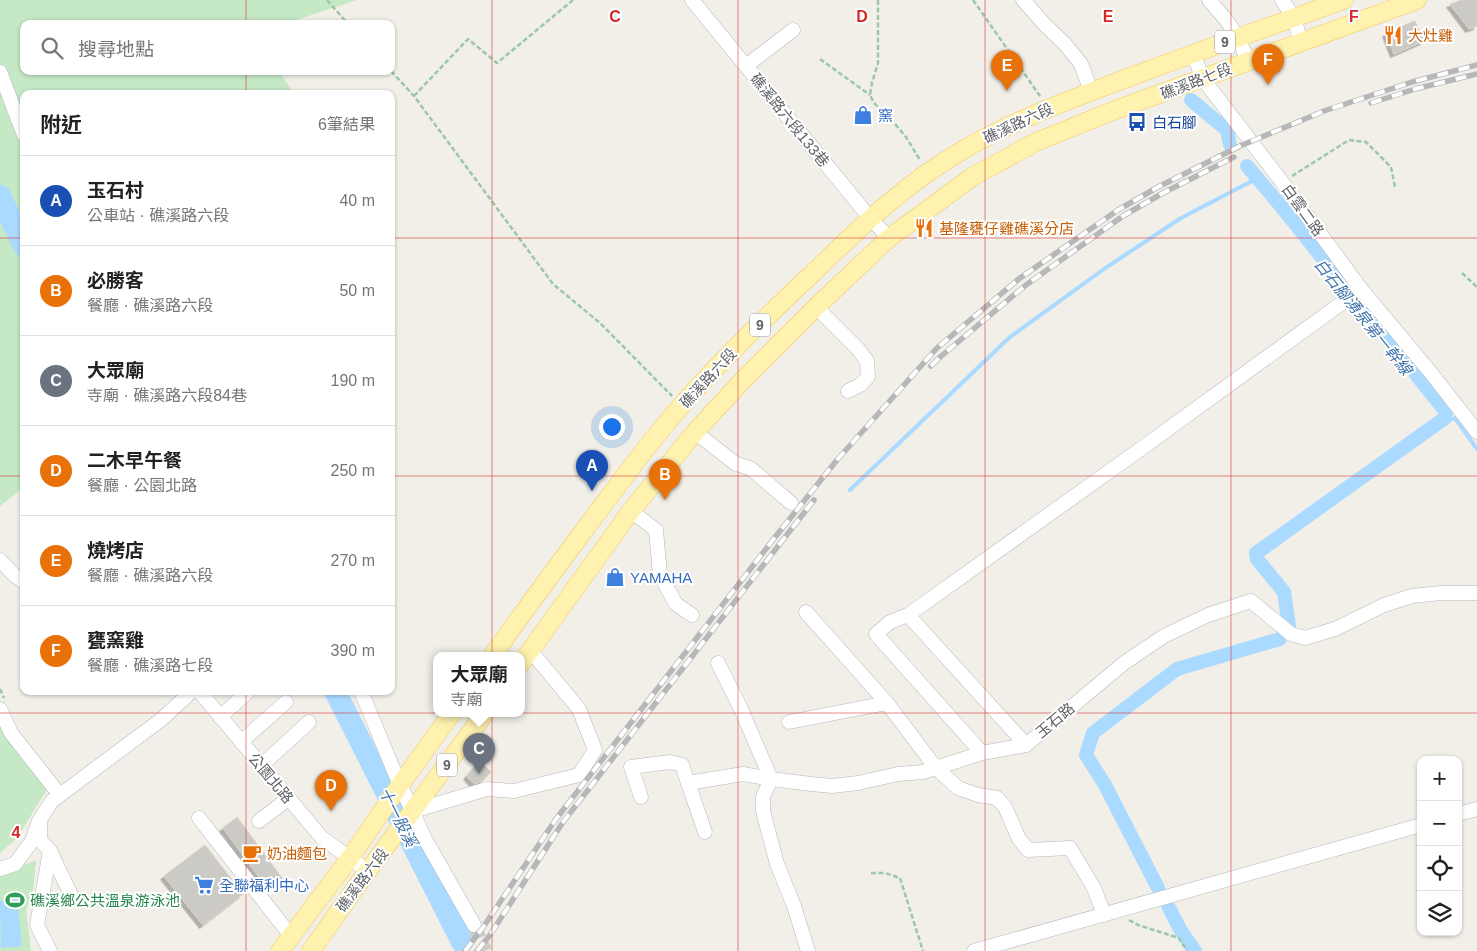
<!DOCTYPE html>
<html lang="zh-TW">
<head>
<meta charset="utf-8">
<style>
	body { margin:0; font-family:Helvetica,"Noto Sans TC",sans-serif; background:#f6f6f6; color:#222 }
	.controls { position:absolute; right:15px; bottom:15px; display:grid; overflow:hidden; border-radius:10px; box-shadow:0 1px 4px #0004 }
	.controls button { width:45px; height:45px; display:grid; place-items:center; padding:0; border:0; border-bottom:1px solid #e0e0e0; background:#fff; color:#222; font:25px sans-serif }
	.you { position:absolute; left:611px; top:426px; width:18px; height:18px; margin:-12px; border:4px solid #fff; border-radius:50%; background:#1a73e8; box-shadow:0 0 0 8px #1a73e833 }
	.badge { display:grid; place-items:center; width:32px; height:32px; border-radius:50%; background:#ea4335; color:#fff; font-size:16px; font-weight:700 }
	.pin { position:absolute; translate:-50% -41px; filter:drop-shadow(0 1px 2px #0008) }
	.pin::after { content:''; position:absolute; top:26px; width:18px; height:15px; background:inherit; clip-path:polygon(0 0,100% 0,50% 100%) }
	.popup { position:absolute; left:433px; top:652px; width:92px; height:65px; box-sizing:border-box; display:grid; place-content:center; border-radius:10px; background:#fff; filter:drop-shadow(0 1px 4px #0005); font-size:16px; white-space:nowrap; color:#767676 }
	.popup b { font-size:19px; color:#222 }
	.popup::after { content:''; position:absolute; left:50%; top:100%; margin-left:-10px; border:10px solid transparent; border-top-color:#fff }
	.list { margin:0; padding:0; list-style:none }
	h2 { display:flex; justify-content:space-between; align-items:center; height:65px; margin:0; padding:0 20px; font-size:21px }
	h2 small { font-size:16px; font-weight:400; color:#767676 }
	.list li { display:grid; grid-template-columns:32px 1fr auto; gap:15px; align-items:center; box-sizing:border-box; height:90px; padding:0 20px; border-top:1px solid #e0e0e0 }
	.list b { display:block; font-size:19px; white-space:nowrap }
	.list p { margin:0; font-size:16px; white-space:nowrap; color:#767676 }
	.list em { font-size:16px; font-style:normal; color:#767676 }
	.icon { flex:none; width:28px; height:28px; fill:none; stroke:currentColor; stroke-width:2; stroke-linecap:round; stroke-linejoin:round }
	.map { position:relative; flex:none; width:1477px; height:951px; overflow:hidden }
	.search { position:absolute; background:#fff; box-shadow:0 1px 4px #0004; left:20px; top:20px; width:375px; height:55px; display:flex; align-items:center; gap:12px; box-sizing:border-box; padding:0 18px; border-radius:10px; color:#767676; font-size:19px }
	.panel { position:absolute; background:#fff; box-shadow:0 1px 4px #0004; left:20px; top:90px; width:375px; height:605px; border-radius:10px }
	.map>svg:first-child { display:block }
</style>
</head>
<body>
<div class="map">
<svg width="1477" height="951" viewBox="0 0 1477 951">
	<defs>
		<filter id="shadow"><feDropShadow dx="-3.5" dy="3.5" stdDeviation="0" flood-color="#0004"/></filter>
	</defs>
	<rect width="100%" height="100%" fill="#f1efe8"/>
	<g fill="#c5e8c5">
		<path d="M0 0H357L284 24H24V71H279L294 94H24V487L0 506Z"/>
		<path d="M0 710 49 786 17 838 0 853Z"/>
		<path d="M36 860 33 890 26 910 31 951H0V875Z"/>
	</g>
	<path fill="#aadaff" d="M17 899 22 946 1 948 0 901Z"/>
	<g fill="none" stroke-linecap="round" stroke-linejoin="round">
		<g stroke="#aadaff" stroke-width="4">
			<path d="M1256 176 1254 180 1346 296"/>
			<path d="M1350 301 1447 421 1455 418 1477 449"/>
			<path d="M850 490 1010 337 1104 269 1181 218 1254 180"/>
			<path d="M1257 559 1447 421"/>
		</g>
		<g stroke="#aadaff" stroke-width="14">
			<path d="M1191 100 1227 130 1230 145"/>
			<path d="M1247 166 1348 285"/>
			<path d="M1289 626 1284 592 1257 559 1256 553 1445 418 1446 411 1361 302"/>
			<path d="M1158 888 1105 785 1086 755 1093 733 1177 669 1280 639"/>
			<path d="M1168 906 1181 931 1195 951"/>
		</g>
		<g stroke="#aadaff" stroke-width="22">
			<path d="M0 196 24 246"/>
			<path d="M335 691 462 942"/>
		</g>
	</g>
	<g fill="#cccac5" stroke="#d6d1c6" filter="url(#shadow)">
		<path d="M1462 0H1477V26L1469 29 1450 4Z"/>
		<path d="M1415 21 1424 41 1394 54 1386 33Z"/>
		<path d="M480 761 491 772 482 781 474 784 467 776Z"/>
		<path d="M237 817 282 878 267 888 223 828Z"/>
		<path d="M205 845 243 894 203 925 164 876Z"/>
	</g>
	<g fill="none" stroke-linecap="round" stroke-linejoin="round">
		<path stroke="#ccccc8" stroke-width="14" stroke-dasharray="14 7" stroke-linecap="butt" d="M474 925 485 951"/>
		<g stroke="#b5b8bc" stroke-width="15">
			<g id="minor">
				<path d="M692 0 870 218 889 238"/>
				<path d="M1023 0 1045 25 1065 44 1081 64 1091 91"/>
				<path d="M1209 0 1227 21 1238 38 1248 61"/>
				<path d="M1282 0 1294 18 1301 42"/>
				<path d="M1193 54 1203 79 1282 182 1361 289 1431 373 1477 432"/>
				<path d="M746 66 793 30"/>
				<path d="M0 72 24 135"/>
				<path d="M816 307 858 349 867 361 868 377 860 385 848 391"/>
				<path d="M695 432 736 464 750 468 791 503"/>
				<path d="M631 511 656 530 660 575 676 604 692 615"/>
				<path d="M0 560 14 575 24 582"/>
				<path d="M806 612 887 703 936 768 958 788 978 795 997 798 1005 807 1019 839 1028 850 1070 848 1094 888 1104 915"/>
				<path d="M908 615 890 622 876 634 982 753"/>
				<path d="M718 663 741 709 771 779"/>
				<path d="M199 691 322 838 368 871"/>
				<path d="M361 691 394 771 425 839 474 925"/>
				<path d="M0 709 11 733 59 794"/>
				<path d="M220 717 249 691"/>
				<path d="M789 722 887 703"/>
				<path d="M241 742 286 702"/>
				<path d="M1026 745 908 615 1142 448 1361 289"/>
				<path d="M261 766 309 722"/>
				<path d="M688 783 705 832"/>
				<path d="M641 797 631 767 670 762 682 765 688 783 743 774 771 779"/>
				<path d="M413 811 487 789 514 791 579 775 595 750 579 709 530 650"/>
				<path d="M1458 814 1477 809"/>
				<path d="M199 818 291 936"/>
				<path d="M259 821 288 799"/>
				<path d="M40 824V840L50 851 73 899"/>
				<path d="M0 869 15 864 32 841 39 821 52 801 162 719 192 691"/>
				<path d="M50 951 37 925 50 851"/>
				<path d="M808 951 794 906 777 864 763 811V797L771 779 811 784 832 786 858 783 898 774 923 772 982 753 1026 745 1124 663 1164 636 1208 615 1251 601 1291 634 1305 638 1335 629 1384 605 1412 596 1441 593H1477"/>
				<path d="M974 951 1421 825"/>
			</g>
		</g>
		<g stroke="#f2c960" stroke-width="19">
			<g id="major">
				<path d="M493 655C524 611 556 568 588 525 618 485 647 445 680 407 721 360 767 316 813 273 859 228 906 183 963 150 1019 117 1080 96 1141 73 1208 48 1276 24 1344 0"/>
				<path d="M522 662 631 511 695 432 743 380 816 307 889 238 972 177 1036 142 1115 110 1417 0"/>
				<path d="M280 951 350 858 400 785 452 713"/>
				<path d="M311 951 356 887 485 713"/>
			</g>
		</g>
		<g stroke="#9cc7a9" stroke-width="2.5" stroke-dasharray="5 2.5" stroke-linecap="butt">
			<path d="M327 0 348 24"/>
			<path d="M878 0V63L872 83 870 95 874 103 890 118 906 137 920 160"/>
			<path d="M973 0 1040 96"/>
			<path d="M820 59 870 95"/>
			<path d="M391 71 414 96 553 284 600 323 672 396"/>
			<path d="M414 96 468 39 497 63 573 0"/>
			<path d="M1292 176 1349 140 1366 142 1391 167 1395 187"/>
			<path d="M1462 273 1477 287"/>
			<path d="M0 689 4 698"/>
			<path d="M871 873H885L900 878 923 951"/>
			<path d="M1129 920 1138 925 1179 938 1187 951"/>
		</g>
		<use href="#minor" stroke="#fff" stroke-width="14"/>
		<use href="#major" stroke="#fff2af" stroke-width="18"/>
		<g stroke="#b6b7b8" stroke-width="5.5">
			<g id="rail">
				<path d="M1371 103 1415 89 1477 74"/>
				<path d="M931 366 939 358 1026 285 1123 216 1163 193 1234 157"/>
				<path d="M465 951 484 926 556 819 776 536 837 460 937 348 1020 278 1118 210 1158 187 1240 146 1324 111 1412 82 1477 65"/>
				<path d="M477 951 490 935 563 822 814 500"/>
			</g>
		</g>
		<use href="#rail" stroke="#fff" stroke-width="4" stroke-dasharray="11" stroke-linecap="butt"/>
	</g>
	<path fill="none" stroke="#d62828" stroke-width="1" stroke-opacity="0.55" d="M246 0V24M492 0V951M738 0V951M985 0V951M1231 0V951M246 71V94M0 238H24M391 238H1477M0 476H24M391 476H1477M246 691V951M0 713H1477"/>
	<defs>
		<g id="restaurant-bare" transform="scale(1.5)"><path d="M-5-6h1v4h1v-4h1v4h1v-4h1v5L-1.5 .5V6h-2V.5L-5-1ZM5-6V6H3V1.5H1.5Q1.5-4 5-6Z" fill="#e8710a" stroke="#fff" stroke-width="2.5" paint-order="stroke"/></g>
		<g id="shop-bare" transform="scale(1.5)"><path d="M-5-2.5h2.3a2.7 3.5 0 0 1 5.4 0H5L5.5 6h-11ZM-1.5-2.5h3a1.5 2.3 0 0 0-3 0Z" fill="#3f7fe0" stroke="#fff" stroke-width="2.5" paint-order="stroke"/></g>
		<g id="bus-bare" transform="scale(1.5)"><path d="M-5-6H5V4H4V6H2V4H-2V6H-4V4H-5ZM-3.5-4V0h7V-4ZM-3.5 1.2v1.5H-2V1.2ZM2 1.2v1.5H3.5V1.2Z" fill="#1a4fb4" stroke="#fff" stroke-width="2.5" paint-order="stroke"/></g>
		<g id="cafe-bare" transform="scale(1.5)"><path d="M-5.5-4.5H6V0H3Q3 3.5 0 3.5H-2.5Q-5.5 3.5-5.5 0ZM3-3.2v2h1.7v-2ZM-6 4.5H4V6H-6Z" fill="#e8710a" stroke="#fff" stroke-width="2.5" paint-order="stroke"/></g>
		<g id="supermarket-bare" transform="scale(1.5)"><path d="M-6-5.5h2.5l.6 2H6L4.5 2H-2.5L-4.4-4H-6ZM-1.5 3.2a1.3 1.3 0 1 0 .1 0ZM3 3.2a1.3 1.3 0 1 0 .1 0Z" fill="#3f7fe0" stroke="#fff" stroke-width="2.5" paint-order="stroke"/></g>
		<g id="stadium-bare" transform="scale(1.5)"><path d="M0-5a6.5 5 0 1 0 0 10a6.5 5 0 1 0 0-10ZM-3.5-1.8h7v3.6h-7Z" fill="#2e9e5b" stroke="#fff" stroke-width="2.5" paint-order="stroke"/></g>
	</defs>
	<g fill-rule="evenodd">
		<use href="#restaurant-bare" x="1393" y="35"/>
		<use href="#shop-bare" x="863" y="115"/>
		<use href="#bus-bare" x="1137" y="122"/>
		<use href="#restaurant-bare" x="924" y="228"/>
		<use href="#shop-bare" x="615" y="577"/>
		<use href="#cafe-bare" x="252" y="853"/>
		<use href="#supermarket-bare" x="204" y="885"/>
		<use href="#stadium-bare" x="15" y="900"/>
	</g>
	<g text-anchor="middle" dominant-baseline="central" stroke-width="4" stroke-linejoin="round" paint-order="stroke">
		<g fill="#fff" stroke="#8f9295" stroke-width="1">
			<rect x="1215" y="30.5" width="20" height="23" rx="4"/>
			<rect x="750" y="313.5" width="20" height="23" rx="4"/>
			<rect x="437" y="753.5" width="20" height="23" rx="4"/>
		</g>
		<g font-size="14" font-weight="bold" fill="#5f6368">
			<text x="1225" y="42">9</text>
			<text x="760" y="325">9</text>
			<text x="447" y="765">9</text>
		</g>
		<g font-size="15" fill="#c56008" stroke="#fff" text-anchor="start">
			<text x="1408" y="35">大灶雞</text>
			<text x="939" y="228">基隆甕仔雞礁溪分店</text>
			<text x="267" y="853">奶油麵包</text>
		</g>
		<g font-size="15" fill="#5f6368" stroke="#fff">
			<text transform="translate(1196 81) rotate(-21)">礁溪路七段</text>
			<text transform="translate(790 120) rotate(51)">礁溪路六段133巷</text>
			<text transform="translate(1018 123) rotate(-25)">礁溪路六段</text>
			<text transform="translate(1303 210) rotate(54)">白雲二路</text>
			<text transform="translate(708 378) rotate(-47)">礁溪路六段</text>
			<text transform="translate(1055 720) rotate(-40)">玉石路</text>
			<text transform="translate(271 778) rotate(50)">公園北路</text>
			<text transform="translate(362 880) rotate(-53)">礁溪路六段</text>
		</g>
		<g font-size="15" fill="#366cbe" stroke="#fff" text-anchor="start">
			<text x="878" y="115">窯</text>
			<text x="630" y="577">YAMAHA</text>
			<text x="219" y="885">全聯福利中心</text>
		</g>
		<g font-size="15" fill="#164399" stroke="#fff" text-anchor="start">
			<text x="1152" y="122">白石腳</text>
		</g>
		<g font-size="15" fill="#27864d" stroke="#fff" text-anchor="start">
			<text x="30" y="900">礁溪鄉公共溫泉游泳池</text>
		</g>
		<g font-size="16" font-style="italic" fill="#4174aa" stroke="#fff">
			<text transform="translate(1363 317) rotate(51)">白石腳湧泉第一幹線</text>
			<text transform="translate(398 817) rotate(63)">十一股溪</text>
		</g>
	</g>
	<g font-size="16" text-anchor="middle" font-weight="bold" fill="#d62828" stroke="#fff" stroke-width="4" stroke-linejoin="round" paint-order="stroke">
		<text x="615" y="22">C</text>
		<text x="862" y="22">D</text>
		<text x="1108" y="22">E</text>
		<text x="1354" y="22">F</text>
		<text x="16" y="838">4</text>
	</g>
</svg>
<div class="controls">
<button>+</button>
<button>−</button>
<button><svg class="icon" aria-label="locate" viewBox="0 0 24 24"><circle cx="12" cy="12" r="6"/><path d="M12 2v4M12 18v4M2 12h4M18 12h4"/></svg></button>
<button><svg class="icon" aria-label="layers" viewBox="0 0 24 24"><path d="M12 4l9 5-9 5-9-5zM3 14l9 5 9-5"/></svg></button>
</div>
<div class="you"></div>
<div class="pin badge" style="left:592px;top:491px;background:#1a4fb4">A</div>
<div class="pin badge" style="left:665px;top:500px;background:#e8710a">B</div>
<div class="pin badge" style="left:479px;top:774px;background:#6b7280">C</div>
<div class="popup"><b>大眾廟</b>寺廟</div>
<div class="pin badge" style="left:331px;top:811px;background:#e8710a">D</div>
<div class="pin badge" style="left:1007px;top:91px;background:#e8710a">E</div>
<div class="pin badge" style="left:1268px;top:85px;background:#e8710a">F</div>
<div class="search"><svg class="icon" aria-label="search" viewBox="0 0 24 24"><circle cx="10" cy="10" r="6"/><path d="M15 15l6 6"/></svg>搜尋地點</div>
<section class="panel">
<h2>附近<small>6筆結果</small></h2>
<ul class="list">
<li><span class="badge" style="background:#1a4fb4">A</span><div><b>玉石村</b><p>公車站 · 礁溪路六段</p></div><em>40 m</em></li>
<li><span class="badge" style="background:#e8710a">B</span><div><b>必勝客</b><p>餐廳 · 礁溪路六段</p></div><em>50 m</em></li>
<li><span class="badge" style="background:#6b7280">C</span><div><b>大眾廟</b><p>寺廟 · 礁溪路六段84巷</p></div><em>190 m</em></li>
<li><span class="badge" style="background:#e8710a">D</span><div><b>二木早午餐</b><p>餐廳 · 公園北路</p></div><em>250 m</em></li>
<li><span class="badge" style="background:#e8710a">E</span><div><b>燒烤店</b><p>餐廳 · 礁溪路六段</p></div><em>270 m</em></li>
<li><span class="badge" style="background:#e8710a">F</span><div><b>甕窯雞</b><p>餐廳 · 礁溪路七段</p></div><em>390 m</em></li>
</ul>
</section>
</div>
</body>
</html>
